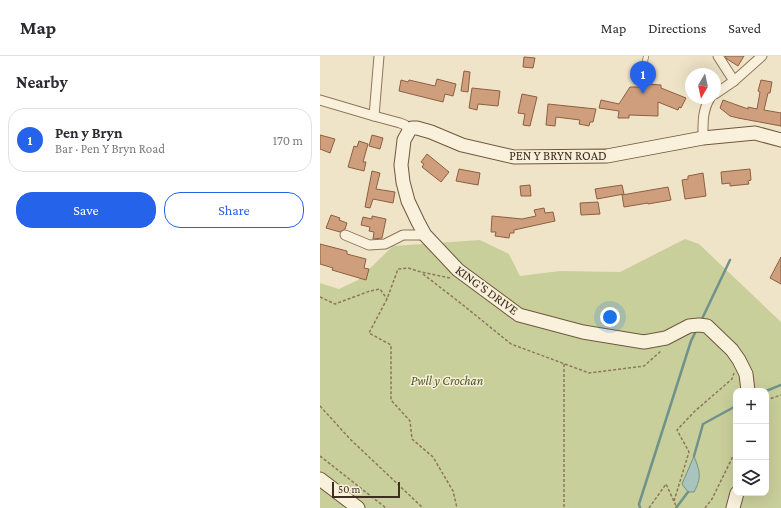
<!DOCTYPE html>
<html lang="en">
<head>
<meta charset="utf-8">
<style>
	body { margin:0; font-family:"Crimson Pro",serif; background:#f7f7f7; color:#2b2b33 }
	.controls { position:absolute; right:12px; bottom:12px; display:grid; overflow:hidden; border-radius:8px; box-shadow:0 4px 16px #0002 }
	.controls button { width:36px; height:36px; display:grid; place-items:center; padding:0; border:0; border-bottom:1px solid #e1e1e2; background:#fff; color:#2b2b33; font:20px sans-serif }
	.compass { position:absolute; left:365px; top:12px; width:36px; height:36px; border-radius:50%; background:#fff; box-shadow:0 4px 16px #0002; rotate:189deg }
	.scale { position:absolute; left:12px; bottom:10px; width:68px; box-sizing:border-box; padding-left:4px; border:2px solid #3d2e20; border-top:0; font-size:11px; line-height:14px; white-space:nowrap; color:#3d2e20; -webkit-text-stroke:3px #f7eed8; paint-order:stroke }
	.you { position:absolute; left:290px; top:261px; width:14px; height:14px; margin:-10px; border:3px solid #fff; border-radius:50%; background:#1a73e8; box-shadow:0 0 0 6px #1a73e833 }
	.badge { display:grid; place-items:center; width:26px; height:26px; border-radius:50%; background:#2563eb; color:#fff; font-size:13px; font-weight:700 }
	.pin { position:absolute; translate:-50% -33px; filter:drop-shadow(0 1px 2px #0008) }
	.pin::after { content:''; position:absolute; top:21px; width:14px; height:12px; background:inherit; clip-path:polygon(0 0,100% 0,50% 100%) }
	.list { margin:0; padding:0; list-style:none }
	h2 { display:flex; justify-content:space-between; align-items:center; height:52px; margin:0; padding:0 16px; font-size:17px }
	h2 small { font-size:13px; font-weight:400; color:#7c7c81 }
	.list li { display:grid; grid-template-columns:26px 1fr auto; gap:12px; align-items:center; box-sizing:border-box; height:64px; margin:0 8px 8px; padding:0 8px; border:1px solid #e1e1e2; border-radius:16px }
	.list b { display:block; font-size:15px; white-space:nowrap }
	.list p { margin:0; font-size:13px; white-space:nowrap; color:#7c7c81 }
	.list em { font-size:13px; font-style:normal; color:#7c7c81 }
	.actions { display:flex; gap:8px; padding:12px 16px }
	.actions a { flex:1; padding:9px 0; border:1px solid #2563eb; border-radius:16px; text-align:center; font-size:14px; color:#2563eb }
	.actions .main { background:#2563eb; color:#fff }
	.icon { flex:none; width:22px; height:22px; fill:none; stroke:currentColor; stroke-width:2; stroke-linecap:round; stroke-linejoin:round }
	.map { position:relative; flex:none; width:461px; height:452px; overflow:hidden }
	header { display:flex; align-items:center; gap:24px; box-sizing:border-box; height:56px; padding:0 20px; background:#fff; border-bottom:1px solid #e1e1e2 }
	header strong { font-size:19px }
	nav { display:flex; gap:22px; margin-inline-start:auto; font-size:14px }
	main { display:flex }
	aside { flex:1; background:#fff }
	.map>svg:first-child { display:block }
</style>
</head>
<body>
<header>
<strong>Map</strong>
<nav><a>Map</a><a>Directions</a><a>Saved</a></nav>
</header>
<main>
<aside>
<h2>Nearby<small></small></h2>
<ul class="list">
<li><span class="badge">1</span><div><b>Pen y Bryn</b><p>Bar · Pen Y Bryn Road</p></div><em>170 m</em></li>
</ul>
<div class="actions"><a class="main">Save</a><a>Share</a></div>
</aside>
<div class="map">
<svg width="461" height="452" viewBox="0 0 461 452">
	<rect width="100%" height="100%" fill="#f0e4c8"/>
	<path fill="#c9cf9b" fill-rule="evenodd" d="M365 183 379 188 461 266V452H0V227L19 233 38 224 73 190 160 184 189 198 200 220 240 215 300 216ZM416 335H446V437H416Z"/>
	<path fill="#a9c4bc" stroke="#6f938a" d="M374 400C380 416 382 421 374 436H368L362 428Z"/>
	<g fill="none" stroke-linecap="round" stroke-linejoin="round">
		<g stroke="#6f938a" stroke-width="2.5">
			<path d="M381 265 410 204"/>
			<path d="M446 335 461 329"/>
			<path d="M374 400 383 368 416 350"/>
			<path d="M320 452 319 448 371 285 377 273"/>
			<path d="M356 452 368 436"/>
		</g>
	</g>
	<g fill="#cf9f7d" stroke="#8d5f41">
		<path d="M405 0H424L418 10 407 3Z"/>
		<path d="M204 1 215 2 213 12 203 11Z"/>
		<path d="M144 15 150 16 148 36 141 35Z"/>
		<path d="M117 23 136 28 133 40 125 38 123 46 79 35 81 24 88 26 89 24 115 30Z"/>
		<path d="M441 24 452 26 450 37H448L444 54 461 57V70L418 62 410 60 400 52 403 44 428 53V51L437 53 440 36 438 35Z"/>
		<path d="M327 28 341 29V32L366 42 361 52 359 51 358 54 338 46V60L309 59V62H298L299 55 279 52 281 44 299 48 310 31H327Z"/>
		<path d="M152 32 180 35 178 50 158 48 157 54 149 52Z"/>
		<path d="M202 38 217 41 210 70 203 69 205 58 198 57Z"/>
		<path d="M228 48 276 53 273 66H270L269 70 259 68 260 64 236 61 235 70 226 69Z"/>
		<path d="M0 79 15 83 10 97 0 93Z"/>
		<path d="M52 79 63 82 60 93 49 90Z"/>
		<path d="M39 85 48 88 43 106H46L44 115 28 111 34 90 37 91Z"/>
		<path d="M107 98 129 116 121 126 102 111 104 108 101 106Z"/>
		<path d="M139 113 160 117 158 129 136 125Z"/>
		<path d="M430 113 431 124 428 125 429 128 410 130V127L402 128 401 116Z"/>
		<path d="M52 115 60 117 56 133 75 136 73 147 53 143 50 152 45 151Z"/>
		<path d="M383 117 386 140 365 143 362 124 368 123V120Z"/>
		<path d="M210 129 211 140H201L200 130Z"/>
		<path d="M302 129 304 138 277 143 275 133Z"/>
		<path d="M348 131 351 144 328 148V147L304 151 302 139Z"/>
		<path d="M278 146 280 158 261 159 260 147Z"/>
		<path d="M224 152 225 157 233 156 235 165 194 174V177H190L189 182 175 180 176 176H171L172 160 202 163 216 160 214 154Z"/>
		<path d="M11 159 20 162 19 164 27 167 25 173 20 176 6 172Z"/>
		<path d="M52 160 66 163 62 182 53 183 54 176 49 175 50 171 41 169 43 161 52 163Z"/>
		<path d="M0 188 27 195V198L46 203 44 212 49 213 46 224 12 214 13 212 0 208Z"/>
		<path d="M461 201V228L450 222Z"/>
	</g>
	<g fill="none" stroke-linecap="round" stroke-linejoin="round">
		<g stroke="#8d765c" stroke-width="6">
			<path id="lane" d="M322 22 326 0"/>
		</g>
		<g stroke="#8d765c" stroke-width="11">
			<g id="street">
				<path d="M398 0 414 25"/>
				<path d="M395 38 414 25 442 0"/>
				<path d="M0 44 54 60 80 67 85 69 89 75"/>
				<path d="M54 60 59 0"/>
				<path d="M383 82C383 68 382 55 390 42"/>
				<path d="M25 179 49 189 65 188 83 179H105"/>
			</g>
		</g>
		<g stroke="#6f573f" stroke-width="15">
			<g id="secondary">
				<path d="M428 335 426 318 419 304 412 294 387 270 379 269 369 270 346 282 324 286 263 276 199 259 138 214 105 179 98 166 88 145 83 126 81 109 83 93 84 84 89 75 92 72H97L111 76 142 89 194 101 287 100 383 82 435 77 461 84"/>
				<path d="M0 423 38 452"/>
				<path d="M413 452 417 437"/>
			</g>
		</g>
		<g stroke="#8d765c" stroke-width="1.5" stroke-dasharray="3 2" stroke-linecap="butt">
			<path d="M103 218 143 249 191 288 269 317 324 310 341 295"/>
			<path d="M130 222 101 216 88 212 78 213 67 243 49 277 71 289V344L90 365 92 383 113 401 133 435 137 452"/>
			<path d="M0 241 15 248 50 235 60 233 67 243"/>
			<path d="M244 308V452"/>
			<path d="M446 344 461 339"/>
			<path d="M0 350 30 383 103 452"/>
			<path d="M0 400 66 452"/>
			<path d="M354 445 369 396 357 374 375 355 412 323 414 317"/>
			<path d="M329 452 346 428 357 452"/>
			<path d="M385 452 392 443 416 394"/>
		</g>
		<use href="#lane" stroke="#faf1dc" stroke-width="4.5"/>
		<use href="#street" stroke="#faf1dc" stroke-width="9"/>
		<use href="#secondary" stroke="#faf1dc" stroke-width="13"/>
	</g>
	<g text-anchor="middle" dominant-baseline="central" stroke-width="3" stroke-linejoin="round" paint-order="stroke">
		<g font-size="13" fill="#3d2e20" stroke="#f7eed8">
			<text x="238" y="99">PEN Y BRYN ROAD</text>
			<text transform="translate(167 234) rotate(36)">KING'S DRIVE</text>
		</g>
		<g font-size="13" font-style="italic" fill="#4d5a26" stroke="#f7eed8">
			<text x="127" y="324">Pwll y Crochan</text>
		</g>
	</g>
</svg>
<div class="controls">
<button>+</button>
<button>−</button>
<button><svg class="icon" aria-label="layers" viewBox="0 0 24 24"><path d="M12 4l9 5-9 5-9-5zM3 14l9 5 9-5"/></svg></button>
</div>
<svg class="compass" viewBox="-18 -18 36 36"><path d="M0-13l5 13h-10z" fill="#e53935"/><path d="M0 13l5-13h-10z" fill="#7c7c81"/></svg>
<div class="scale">50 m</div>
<div class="you"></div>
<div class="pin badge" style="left:323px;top:38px">1</div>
</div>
</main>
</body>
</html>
